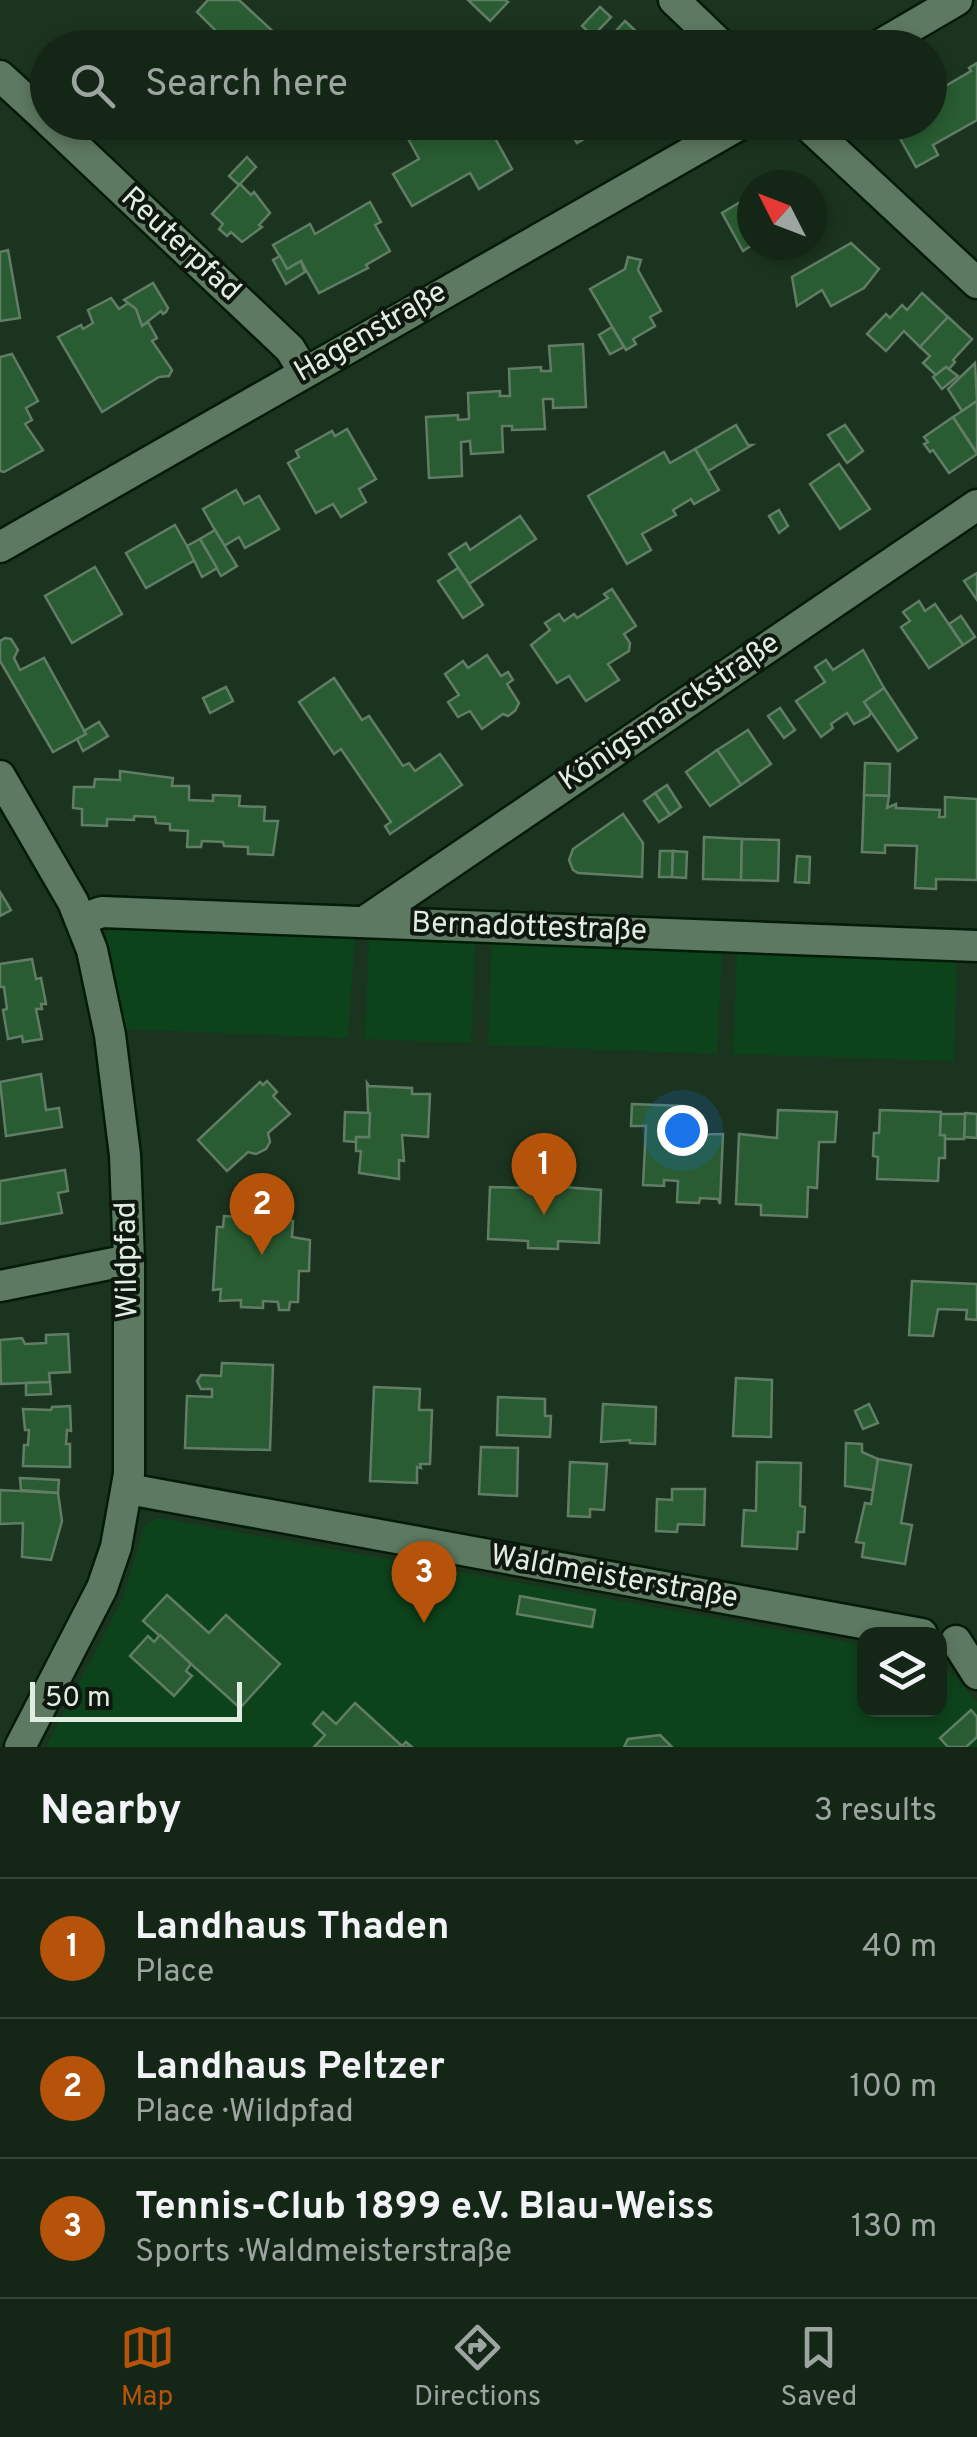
<!DOCTYPE html>
<html lang="en">
<head>
<meta charset="utf-8">
<style>
	body { margin:0; font-family:Overpass,sans-serif; background:#213324; color:#f1f3f6 }
	.controls { position:absolute; right:30px; bottom:30px; display:grid; overflow:hidden; border-radius:20px; box-shadow:0 5px 15px #0003 }
	.controls button { width:90px; height:90px; display:grid; place-items:center; padding:0; border:0; border-bottom:2px solid #334436; background:#142717; color:#f1f3f6; font:50px sans-serif }
	.compass { position:absolute; left:737px; top:170px; width:90px; height:90px; border-radius:50%; background:#142717; box-shadow:0 5px 15px #0003; rotate:312deg }
	.scale { position:absolute; left:30px; bottom:25px; width:212px; box-sizing:border-box; padding-left:10px; border:5px solid #e0eee1; border-top:0; font-size:28px; line-height:35px; white-space:nowrap; color:#e0eee1; -webkit-text-stroke:8px #0e180f; paint-order:stroke }
	.you { position:absolute; left:682px; top:1130px; width:35px; height:35px; margin:-25px; border:8px solid #fff; border-radius:50%; background:#1a73e8; box-shadow:0 0 0 15px #1a73e833 }
	.badge { display:grid; place-items:center; width:65px; height:65px; border-radius:50%; background:#b45309; color:#fff; font-size:32px; font-weight:700 }
	.pin { position:absolute; translate:-50% -82px; filter:drop-shadow(0 2px 5px #0008) }
	.pin::after { content:''; position:absolute; top:52px; width:35px; height:30px; background:inherit; clip-path:polygon(0 0,100% 0,50% 100%) }
	.list { margin:0; padding:0; list-style:none }
	h2 { display:flex; justify-content:space-between; align-items:center; height:130px; margin:0; padding:0 40px; font-size:42px }
	h2 small { font-size:32px; font-weight:400; color:#9da5a1 }
	.list li { display:grid; grid-template-columns:65px 1fr auto; gap:30px; align-items:center; box-sizing:border-box; height:140px; padding:0 40px; border-top:2px solid #334436 }
	.list b { display:block; font-size:38px; white-space:nowrap }
	.list p { margin:0; font-size:32px; white-space:nowrap; color:#9da5a1 }
	.list em { font-size:32px; font-style:normal; color:#9da5a1 }
	.icon { flex:none; width:55px; height:55px; fill:none; stroke:currentColor; stroke-width:2; stroke-linecap:round; stroke-linejoin:round }
	.map { position:relative; flex:none; width:977px; height:1747px; overflow:hidden }
	.search { position:absolute; background:#142717; box-shadow:0 5px 15px #0003; left:30px; right:30px; top:30px; height:110px; display:flex; align-items:center; gap:25px; box-sizing:border-box; padding:0 35px; border-radius:55px; color:#9da5a1; font-size:38px }
	.sheet { height:550px; background:#142717 }
	nav { display:flex; justify-content:space-around; align-items:center; box-sizing:border-box; height:140px; border-top:2px solid #334436; background:#142717; font-size:28px; color:#9da5a1 }
	nav a { display:grid; justify-items:center; gap:5px }
	nav .on { color:#b45309 }
	.map>svg:first-child { display:block }
</style>
</head>
<body>
<div class="map">
<svg width="977" height="1747" viewBox="0 0 977 1747">
	<rect width="100%" height="100%" fill="#1b341f"/>
	<g fill="#0d431b">
		<path d="M116 926 355 937 348 1038 121 1029 104 945 108 929Z"/>
		<path d="M369 938 475 942 471 1043 365 1039Z"/>
		<path d="M492 942 722 952 717 1054 488 1045Z"/>
		<path d="M737 951 957 958 954 1061 733 1054Z"/>
		<path d="M159 1518 864 1645V1710H940V1659L977 1703V1747H46L122 1600 145 1525Z"/>
	</g>
	<g fill="#295c32" stroke="#627d65" stroke-width="2.5">
		<path d="M208 0H239L291 48H232L233 38 226 32 218 33 197 12Z"/>
		<path d="M468 0H505L508 2 490 21Z"/>
		<path d="M600 7 611 17 593 36 582 26Z"/>
		<path d="M625 21 654 48H608L604 44Z"/>
		<path d="M977 63V120L933 145 938 155 916 167 892 124 930 122V95L971 71 969 68Z"/>
		<path d="M399 122H443L449 133 468 122H486L512 169 479 189 470 173 412 206 393 174 419 159Z"/>
		<path d="M532 122H551L552 125 538 133Z"/>
		<path d="M556 122H611V124L577 143 569 130 563 133Z"/>
		<path d="M247 157 256 167 239 185 229 176Z"/>
		<path d="M776 176 787 180 788 185H760Z"/>
		<path d="M240 184 251 195 254 192 270 213 259 225 262 227 242 242 231 232 227 236 219 229 223 224 212 214Z"/>
		<path d="M752 195V245L743 251 722 213Z"/>
		<path d="M370 202 381 222 375 225 390 251 366 265 368 268 319 293 301 261 287 269 273 245 310 224 315 234Z"/>
		<path d="M851 243 879 269 864 288 831 306 822 290 797 306 792 277Z"/>
		<path d="M8 250 20 318 0 321V252Z"/>
		<path d="M280 256 287 269 301 261 305 272 286 284 273 260Z"/>
		<path d="M628 257 641 260 638 270 661 311 650 317 655 326 633 339 636 344 626 350 590 289 625 269Z"/>
		<path d="M153 283 168 308 166 312 163 314 161 311 142 326 136 309 124 300Z"/>
		<path d="M922 293 948 317 920 347 904 331 886 351 867 334 886 314 890 318 902 305 907 310Z"/>
		<path d="M111 298 119 309 128 303 136 309 142 326 148 322 157 338 152 341 172 370 169 376 159 377 102 412 58 337 81 325 83 329 93 323 88 310Z"/>
		<path d="M948 317 972 339 953 360 955 362 949 369 946 367 936 375 923 363 930 356 920 347Z"/>
		<path d="M612 327 624 347 610 354 599 335Z"/>
		<path d="M583 344 586 407 553 408V399H543L545 429 512 430V426H502L503 452 471 454 470 441 461 442 462 476 429 478 426 417 458 415V420L469 419 468 393 500 391V396H510L509 369 541 367V371H551L549 346Z"/>
		<path d="M12 354 38 401 26 408 32 420 25 424 43 450 4 472 0 471V357Z"/>
		<path d="M975 363 977 401 962 411 948 389Z"/>
		<path d="M946 367 958 376 942 389 933 377Z"/>
		<path d="M977 401V453L953 417Z"/>
		<path d="M953 417 977 454 949 473 933 450 930 452 924 444 928 442 924 437Z"/>
		<path d="M736 425 748 445H752L708 471 695 449Z"/>
		<path d="M845 425 863 451 847 463 828 435Z"/>
		<path d="M347 429 376 479 359 489 366 502 341 517 333 504 316 513 288 463 299 457 296 451 332 431 335 436Z"/>
		<path d="M695 449 719 490 694 504 691 499 673 510 676 515 642 534 651 550 627 564 588 496 664 452 670 463Z"/>
		<path d="M839 464 870 509 840 529 810 484Z"/>
		<path d="M236 490 244 504 259 496 279 529 245 548 239 537 224 546 203 509Z"/>
		<path d="M779 510 788 526 779 533 769 516Z"/>
		<path d="M520 516 536 539 469 584 449 554 466 543 470 550Z"/>
		<path d="M175 525 195 560 146 588 126 553Z"/>
		<path d="M215 530 237 566 221 576 200 539Z"/>
		<path d="M200 539 217 568 202 577 187 546Z"/>
		<path d="M95 567 122 614 72 643 45 596Z"/>
		<path d="M458 568 483 605 463 618 438 581Z"/>
		<path d="M977 573V600L964 581Z"/>
		<path d="M612 589 636 626 624 634 630 643 629 651 608 664 619 680 586 701 569 676 557 683 531 645 550 630 545 623 559 614 564 621 574 614 577 618 608 598 604 594Z"/>
		<path d="M919 601 925 611 935 604 963 645 929 668 901 627 910 621 903 612Z"/>
		<path d="M961 616 975 637 963 645 949 624Z"/>
		<path d="M5 638 11 639 18 650 14 658 20 670 44 658 86 734 53 752 0 661V641Z"/>
		<path d="M863 650 884 688 864 702 871 712 869 716 854 724 847 713 831 724 833 728 821 737 796 701 825 682 815 667 826 660 833 670Z"/>
		<path d="M487 655 501 676 508 672 513 680 507 684 519 703 515 711 508 716 503 714 482 729 470 711 458 717 448 702 459 695 445 674 463 661 468 668Z"/>
		<path d="M334 678 362 720 369 716 403 766 409 763 415 771 440 754 462 785 390 834 385 826 391 822 341 749 334 754 299 702Z"/>
		<path d="M226 687 233 701 210 713 203 698Z"/>
		<path d="M884 688 917 738 898 751 864 702Z"/>
		<path d="M780 708 795 730 784 738 768 716Z"/>
		<path d="M99 722 108 736 83 751 77 739 86 734 84 731Z"/>
		<path d="M748 730 771 764 741 785 717 750Z"/>
		<path d="M717 750 741 785 710 806 686 772Z"/>
		<path d="M865 763 890 764 889 796 864 795Z"/>
		<path d="M120 771 173 778 172 786H189V800L213 801V795L240 796 239 806 265 807 264 821H278L273 855 248 854V847L224 846 223 842 202 841 201 847H187L188 831 170 830V824L156 823 155 817 134 816V820L107 819V826L82 825V809L73 808 74 787H94L95 779 120 780Z"/>
		<path d="M667 785 681 807 670 815 655 793Z"/>
		<path d="M655 793 670 815 659 822 644 801Z"/>
		<path d="M864 795 889 796 887 808 896 804V808L940 810 939 817H945V797L977 799V880L936 879V889L915 888 917 846 885 845V853L862 852Z"/>
		<path d="M623 814 643 843 642 877 578 873 573 870 569 860 573 849Z"/>
		<path d="M704 837 742 839 741 880 703 879Z"/>
		<path d="M742 839 779 840 778 881 741 880Z"/>
		<path d="M660 851H673L672 877H659Z"/>
		<path d="M673 851 687 852 686 878 672 877Z"/>
		<path d="M797 856 810 857 809 883 795 882Z"/>
		<path d="M0 892 11 910 0 916Z"/>
		<path d="M32 959 36 979 41 978 46 1004H41L42 1009H36L42 1039 23 1042 22 1036 8 1039 3 1010 7 1009 4 987H0V964Z"/>
		<path d="M41 1074 46 1110 59 1108 62 1127 6 1136 0 1082Z"/>
		<path d="M267 1081 277 1092 273 1096 290 1114 268 1133 270 1142 266 1149 256 1154 248 1152 227 1171 198 1140 260 1082 263 1085Z"/>
		<path d="M367 1083 369 1086 412 1088V1094H430L428 1137 402 1135 404 1161 399 1160V1179L359 1173 361 1151H356V1137H369Z"/>
		<path d="M632 1104 683 1106 682 1135 723 1134 720 1204 718 1199 700 1198 699 1203 677 1202 678 1181 664 1180V1186L643 1185 646 1126H631Z"/>
		<path d="M778 1110 837 1112 835 1142H819L817 1188 808 1187 807 1217 761 1215V1205L736 1204 739 1134 777 1138Z"/>
		<path d="M880 1110 941 1112 940 1135H945V1158H939L938 1181 877 1179 878 1157 873 1156 874 1133H879Z"/>
		<path d="M345 1112 370 1113 369 1137H356V1142L344 1141Z"/>
		<path d="M965 1113 977 1114V1138L964 1137Z"/>
		<path d="M941 1114H965L964 1139H945V1135H940Z"/>
		<path d="M65 1170 68 1191 58 1193 62 1213 0 1224V1181Z"/>
		<path d="M526 1184 601 1190 599 1243 558 1241V1249L528 1248V1241L488 1239 490 1187 526 1188Z"/>
		<path d="M224 1216 293 1221 292 1237 310 1240 309 1271H299L298 1302H290L289 1310H279L278 1302 263 1301V1308L241 1307V1300L220 1301 221 1289 213 1290 217 1227H223Z"/>
		<path d="M912 1281 977 1284V1320L966 1319 967 1310 938 1309 933 1336 909 1335Z"/>
		<path d="M68 1334 70 1372 49 1373 50 1382 1 1384 0 1340 22 1338 25 1344 46 1343V1335Z"/>
		<path d="M222 1363 273 1365 270 1450 185 1448 187 1396 212 1397V1389H201L197 1381 201 1375 221 1376Z"/>
		<path d="M736 1378 772 1380 771 1437 733 1436Z"/>
		<path d="M50 1382 51 1394 26 1395V1383Z"/>
		<path d="M374 1387 420 1389 419 1410H432L430 1464H420L421 1468 417 1467V1483L370 1481Z"/>
		<path d="M498 1397 545 1399V1416H551L550 1437 497 1435Z"/>
		<path d="M603 1404 656 1407 655 1444 630 1443V1440L601 1442Z"/>
		<path d="M869 1404 878 1423 863 1429 855 1411Z"/>
		<path d="M70 1406 71 1431 67 1430 66 1444H70V1467L23 1466 24 1445H28L29 1430H25L23 1409 51 1410 52 1407Z"/>
		<path d="M846 1443 862 1444V1452L878 1459 873 1490 845 1486Z"/>
		<path d="M481 1447 518 1448 517 1496 479 1494Z"/>
		<path d="M878 1459 911 1465 901 1523 912 1525 905 1564 862 1557 864 1543 856 1542 865 1503 871 1504Z"/>
		<path d="M570 1462 607 1464 604 1510 590 1509V1517L568 1516Z"/>
		<path d="M757 1462 801 1463 800 1506 805 1507 804 1532H798L797 1549 742 1546 744 1510 756 1511Z"/>
		<path d="M20 1478 59 1480 58 1493 21 1490Z"/>
		<path d="M672 1489H705L704 1525 678 1524 677 1532 656 1531 657 1499 672 1500Z"/>
		<path d="M0 1490 58 1493 62 1521 51 1560 22 1557 23 1523 0 1524Z"/>
		<path d="M167 1595 209 1633 226 1615 280 1664 240 1708 143 1621Z"/>
		<path d="M520 1596 595 1610 592 1627 517 1614Z"/>
		<path d="M160 1635 191 1664 186 1671 192 1676 174 1696 130 1656 148 1636 154 1642Z"/>
		<path d="M355 1703 402 1746 406 1742 412 1747H314L325 1735 313 1724 323 1712 336 1724Z"/>
		<path d="M971 1710 977 1717V1737L966 1747H948L940 1738Z"/>
		<path d="M660 1735 672 1747H624L628 1739Z"/>
	</g>
	<g fill="none" stroke-linecap="round" stroke-linejoin="round">
		<g stroke="#041b08" stroke-width="35">
			<g id="street">
				<path d="M674 0 724 48"/>
				<path d="M0 76 48 120"/>
				<path d="M50 122 290 349 304 372"/>
				<path d="M804 122 977 283"/>
				<path d="M0 776 73 902 92 950 110 1035 125 1155 129 1260V1474L116 1547 102 1588 20 1747"/>
				<path d="M82 919 102 912 977 946"/>
				<path d="M364 922 977 505"/>
				<path d="M0 1286 129 1260"/>
				<path d="M128 1489 922 1634"/>
				<path d="M956 1641 977 1674"/>
			</g>
		</g>
		<g stroke="#041b08" stroke-width="35">
			<g id="secondary">
				<path d="M875 48 957 0"/>
				<path d="M0 547 744 122"/>
			</g>
		</g>
		<use href="#street" stroke="#5e7961" stroke-width="30"/>
		<use href="#secondary" stroke="#5e7961" stroke-width="30"/>
	</g>
	<g text-anchor="middle" dominant-baseline="central" stroke-width="8" stroke-linejoin="round" paint-order="stroke">
		<g font-size="30" fill="#e0eee1" stroke="#0e180f">
			<text transform="translate(180 245) rotate(43)">Reuterpfad</text>
			<text transform="translate(371 333) rotate(-30)">Hagenstraße</text>
			<text transform="translate(670 713) rotate(-34)">Königsmarckstraße</text>
			<text transform="translate(529 928) rotate(2)">Bernadottestraße</text>
			<text transform="translate(128 1260) rotate(-91)">Wildpfad</text>
			<text transform="translate(614 1578) rotate(10)">Waldmeisterstraße</text>
		</g>
	</g>
</svg>
<div class="controls">
<button><svg class="icon" aria-label="layers" viewBox="0 0 24 24"><path d="M12 4l9 5-9 5-9-5zM3 14l9 5 9-5"/></svg></button>
</div>
<svg class="compass" viewBox="-18 -18 36 36"><path d="M0-13l5 13h-10z" fill="#e53935"/><path d="M0 13l5-13h-10z" fill="#9da5a1"/></svg>
<div class="scale">50 m</div>
<div class="you"></div>
<div class="pin badge" style="left:544px;top:1215px">1</div>
<div class="pin badge" style="left:262px;top:1255px">2</div>
<div class="pin badge" style="left:424px;top:1623px">3</div>
<div class="search"><svg class="icon" aria-label="search" viewBox="0 0 24 24"><circle cx="10" cy="10" r="6"/><path d="M15 15l6 6"/></svg>Search here</div>
</div>
<section class="sheet">
<h2>Nearby<small>3 results</small></h2>
<ul class="list">
<li><span class="badge">1</span><div><b>Landhaus Thaden</b><p>Place</p></div><em>40 m</em></li>
<li><span class="badge">2</span><div><b>Landhaus Peltzer</b><p>Place · Wildpfad</p></div><em>100 m</em></li>
<li><span class="badge">3</span><div><b>Tennis-Club 1899 e.V. Blau-Weiss</b><p>Sports · Waldmeisterstraße</p></div><em>130 m</em></li>
</ul>
</section>
<nav>
<a class="on"><svg class="icon" aria-label="map" viewBox="0 0 24 24"><path d="M3 6l6-2 6 2 6-2v14l-6 2-6-2-6 2zM9 4v14M15 6v14"/></svg>Map</a>
<a><svg class="icon" aria-label="directions" viewBox="0 0 24 24"><path d="M12 3l9 9-9 9-9-9zM9 14v-3h6M13 9l2 2-2 2"/></svg>Directions</a>
<a><svg class="icon" aria-label="saved" viewBox="0 0 24 24"><path d="M7 4h10v16l-5-4-5 4z"/></svg>Saved</a>
</nav>
</body>
</html>
